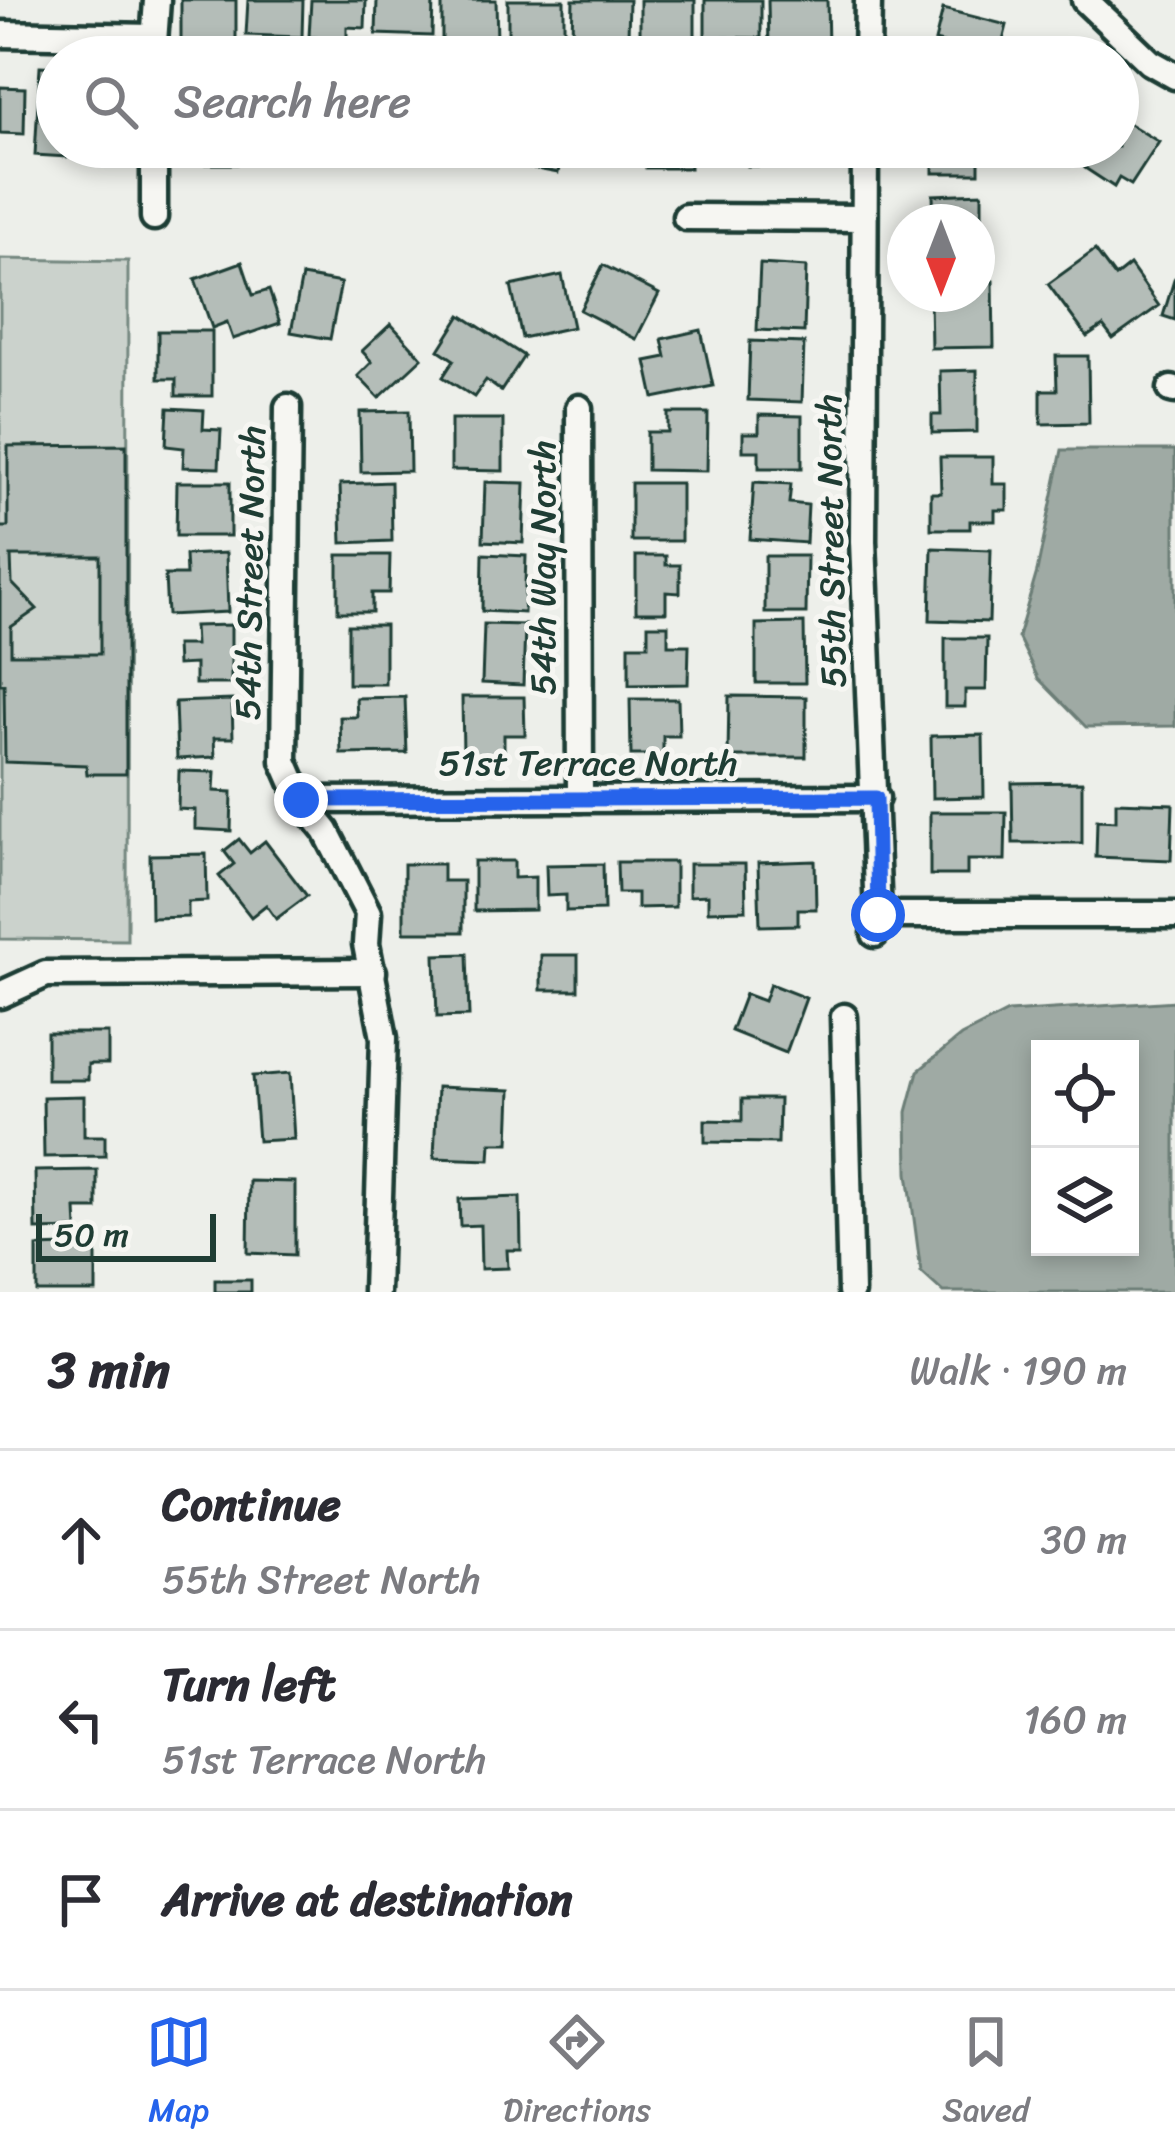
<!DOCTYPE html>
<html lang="en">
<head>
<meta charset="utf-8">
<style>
	body { margin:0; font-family:Sriracha,sans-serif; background:#f2f2f3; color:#2b2b33 }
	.controls { position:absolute; right:36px; bottom:36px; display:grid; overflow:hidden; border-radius:0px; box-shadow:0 6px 18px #0003 }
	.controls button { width:108px; height:108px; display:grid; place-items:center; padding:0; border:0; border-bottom:3px solid #e1e1e2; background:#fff; color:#2b2b33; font:60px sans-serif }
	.compass { position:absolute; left:887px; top:204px; width:108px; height:108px; border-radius:50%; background:#fff; box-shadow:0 6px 18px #0003; rotate:180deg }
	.scale { position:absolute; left:36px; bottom:30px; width:180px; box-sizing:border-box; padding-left:12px; border:6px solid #1f3d34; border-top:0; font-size:33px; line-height:42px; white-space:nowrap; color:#1f3d34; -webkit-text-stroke:9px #f6f6f2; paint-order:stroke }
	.stop { position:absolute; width:36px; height:36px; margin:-27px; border:9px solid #2563eb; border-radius:50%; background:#fff }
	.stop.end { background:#2563eb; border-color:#fff; box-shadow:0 3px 12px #0008 }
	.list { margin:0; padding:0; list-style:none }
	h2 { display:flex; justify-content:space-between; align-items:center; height:156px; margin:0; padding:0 48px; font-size:51px }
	h2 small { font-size:39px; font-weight:400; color:#7c7c81 }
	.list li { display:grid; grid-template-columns:78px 1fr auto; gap:36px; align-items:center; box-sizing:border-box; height:180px; padding:0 48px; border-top:3px solid #e1e1e2 }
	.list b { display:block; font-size:45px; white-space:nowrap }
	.list p { margin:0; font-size:39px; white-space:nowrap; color:#7c7c81 }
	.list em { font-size:39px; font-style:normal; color:#7c7c81 }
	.icon { flex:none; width:66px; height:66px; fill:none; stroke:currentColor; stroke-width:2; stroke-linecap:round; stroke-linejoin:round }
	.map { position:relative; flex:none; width:1175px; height:1292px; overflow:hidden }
	.search { position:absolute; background:#fff; box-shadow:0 6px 18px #0003; left:36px; right:36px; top:36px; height:132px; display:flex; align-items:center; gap:30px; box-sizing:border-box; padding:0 42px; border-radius:66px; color:#7c7c81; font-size:45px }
	.sheet { height:696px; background:#fff }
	nav { display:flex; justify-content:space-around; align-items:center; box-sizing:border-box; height:168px; border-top:3px solid #e1e1e2; background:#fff; font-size:33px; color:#7c7c81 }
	nav a { display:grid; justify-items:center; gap:6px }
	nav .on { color:#2563eb }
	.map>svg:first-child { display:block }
</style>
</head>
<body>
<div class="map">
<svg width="1175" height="1292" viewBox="0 0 1175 1292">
	<rect width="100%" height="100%" fill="#edefea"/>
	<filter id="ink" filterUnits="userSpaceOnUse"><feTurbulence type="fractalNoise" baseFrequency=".00833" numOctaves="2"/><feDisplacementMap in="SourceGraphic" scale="24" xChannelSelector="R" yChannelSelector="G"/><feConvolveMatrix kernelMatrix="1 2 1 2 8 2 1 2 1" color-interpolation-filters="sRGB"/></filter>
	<g filter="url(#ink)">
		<path fill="#cbd2cc" stroke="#758880" stroke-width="3" d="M0 259 128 261 127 940 0 939Z"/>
		<g fill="#9faaa4" stroke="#6c7e77" stroke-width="3" fill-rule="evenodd">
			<path d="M1062 450H1175V726L1086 727 1038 678 1018 637 1037 572Z"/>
			<path d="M1175 1001V1292H943L921 1272 908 1173 907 1112 918 1071 961 1036 1008 1012ZM1040 1049H1130V1247H1040Z"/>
		</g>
		<g fill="#b4bdb8" stroke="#1f3d34" stroke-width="3" fill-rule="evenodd">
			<path d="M181 0H236V41L181 42Z"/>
			<path d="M248 0H303L302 37 246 35Z"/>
			<path d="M311 0H366L365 28 347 27V39L309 37Z"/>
			<path d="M377 0H433L432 36 376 34Z"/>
			<path d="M442 0H496L497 42 442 43Z"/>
			<path d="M508 0H564V35L508 36Z"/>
			<path d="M573 0H629L628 37 572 35Z"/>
			<rect x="640" y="0" width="55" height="37"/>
			<path d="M705 0H761V38L705 37Z"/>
			<path d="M768 0H827L828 47 769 48Z"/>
			<path d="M943 9 1007 25 999 57 983 53 982 57H947L951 45 935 41Z"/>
			<path d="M685 51 741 53V57H685Z"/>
			<path d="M40 66 57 67V147H67V157L35 155Z"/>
			<path d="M0 87 25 88 24 134 0 133Z"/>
			<path d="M1118 117 1159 142 1131 185 1119 178 1114 187 1085 168 1095 152 1088 147H1118Z"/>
			<path d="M203 147H237V164H202Z"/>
			<path d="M263 147H329V156L264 160Z"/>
			<path d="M479 147H563L558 173 477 158Z"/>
			<path d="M645 147H689L690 168H646Z"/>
			<rect x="748" y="147" width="64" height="19"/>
			<rect x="933" y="147" width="46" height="26"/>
			<path d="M982 193V264H977V222H934L933 195Z"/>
			<path d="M1095 250 1115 277 1130 265 1159 306 1113 339 1103 326 1087 337 1048 284Z"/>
			<path d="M242 262 253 295 269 290 280 323 233 339 227 322 212 328 195 279Z"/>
			<path d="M760 264 806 267 804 332 757 330Z"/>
			<path d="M603 265 659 294 636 339 580 310Z"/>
			<path d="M562 275 573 327 522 338 511 286Z"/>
			<path d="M302 276 341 283 330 339 291 332Z"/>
			<path d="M1175 277V320L1163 316Z"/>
			<path d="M977 281H993L994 347 931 348 930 299 946 298V294H977Z"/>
			<path d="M461 315 524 356 501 391 486 380 474 397 443 377 454 360 439 350Z"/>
			<path d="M391 324 422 358 379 398 358 376 372 362 362 351Z"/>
			<path d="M701 330 713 386 654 398 646 361 666 357 662 339Z"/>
			<path d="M158 331H212V396H176V379H158Z"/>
			<path d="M750 341 804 343 802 402 748 400Z"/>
			<path d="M1056 356H1088L1089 423 1041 424V390H1057Z"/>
			<path d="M977 370V432L932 433V415H941L940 371Z"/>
			<path d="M168 408 204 410 203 429 221 430 219 468 183 467 184 448 166 446Z"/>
			<path d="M409 411 410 471 361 472 360 412Z"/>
			<path d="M668 413H708L707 471 647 470V432H668Z"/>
			<path d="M759 415 802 416V468H759V451H743V433H759Z"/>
			<path d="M451 419H503V471L451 470Z"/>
			<path d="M126 445V774H87L86 765 5 762 4 684H0V527H8V446ZM11 556H100V654H11V627L37 609 12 583Z"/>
			<path d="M940 457H993V484H1007V510H995V521H970V529H931V493H941Z"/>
			<path d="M177 482H230V536H176Z"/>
			<path d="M391 482 392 541 342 543 340 484Z"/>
			<path d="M485 482 525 483 523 543 483 541Z"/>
			<path d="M754 482 791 484 789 503 808 505 806 543 750 539Z"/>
			<rect x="631" y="483" width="50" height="58"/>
			<path d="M932 548 991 550 989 622 930 620Z"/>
			<path d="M226 553 228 612 167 615 165 575H186L185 555Z"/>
			<path d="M483 554 526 556 524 613 482 611Z"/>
			<path d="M338 555H390L389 593H372V612H338Z"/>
			<path d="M636 556H666V565H680V593L666 592V612H636Z"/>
			<path d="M765 556H807L806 613H765Z"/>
			<path d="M804 623 805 683H756V624Z"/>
			<path d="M484 624 525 625 523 685 482 683Z"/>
			<path d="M231 625V684H195V664L177 665 176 645H195L194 626Z"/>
			<rect x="348" y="625" width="37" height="59"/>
			<path d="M648 625H668V645H689L688 684 629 685V645H648Z"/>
			<path d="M945 638H987L986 690H965V707H945Z"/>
			<path d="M729 696 806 697V757H728Z"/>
			<path d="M405 697 407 753 341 754 340 717H357L356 698Z"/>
			<path d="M462 697H524L525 735H504V755H463Z"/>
			<path d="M630 699H678L679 736H663V755H631Z"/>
			<path d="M232 700 233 738H214L215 757 177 759 175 702Z"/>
			<path d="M983 735 984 797 932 798 931 736Z"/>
			<path d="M179 771 215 772 214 791 232 792 231 831 195 829V810L178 809Z"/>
			<path d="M1082 782V843H1013L1012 783Z"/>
			<path d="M1116 802 1173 804 1171 860 1096 857 1097 820 1116 821Z"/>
			<path d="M930 812H1006L1005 860H967V875H930Z"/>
			<path d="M239 839 250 853 265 841 307 896 276 919 266 905 251 917 219 876 234 864 224 851Z"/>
			<path d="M206 854 207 901 188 902V917L151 918 150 855Z"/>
			<path d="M474 861H514V878L535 877V910L474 911Z"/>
			<path d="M815 861 816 909H798V925L760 926 758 863Z"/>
			<path d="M617 862H675V907L637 908V893H618Z"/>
			<path d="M404 864H443V881H463V932H404Z"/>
			<path d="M603 864 604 910 566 911V895L547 896 546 865Z"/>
			<path d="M689 864H745L746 910 708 911V895L689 896Z"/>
			<path d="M467 954 469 1016 437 1017 435 955Z"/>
			<rect x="541" y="955" width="37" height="35"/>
			<path d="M770 984 806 998 786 1053 731 1031 745 994 764 1001Z"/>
			<path d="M47 1033H108V1064H88V1080H47Z"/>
			<path d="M290 1073 294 1139 258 1141 253 1076Z"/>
			<path d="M437 1087 511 1090 509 1143H491L490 1160 434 1158Z"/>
			<path d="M84 1096V1136H105V1156L44 1157 43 1097Z"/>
			<path d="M742 1099H779L778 1143 705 1142V1120L742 1121Z"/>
			<path d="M97 1170V1209H76L77 1229 36 1230 35 1171Z"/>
			<path d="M249 1181 295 1182V1255L248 1253Z"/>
			<path d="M520 1197 521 1250H507L508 1268 481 1269 480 1225 460 1226 459 1199Z"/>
			<path d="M96 1245V1292H37V1247Z"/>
			<rect x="215" y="1280" width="36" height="12"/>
		</g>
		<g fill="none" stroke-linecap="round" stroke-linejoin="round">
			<g stroke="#1f3d34" stroke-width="33">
				<g id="street">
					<path d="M1085 0 1150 62 1175 76"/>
					<path d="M0 34 153 37"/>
					<path d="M153 57 157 0"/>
					<path d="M867 57 868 0"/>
					<path d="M154 147V217"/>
					<path d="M865 147 863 541 878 915 875 934"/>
					<path d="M686 217 864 218"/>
					<path d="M1171 389 1175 390"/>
					<path d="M288 407 284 761 301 800 326 831 368 913 366 944 384 1038 376 1292"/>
					<path d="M579 408 580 799"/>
					<path d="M301 800 876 798"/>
					<path d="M878 915H1175"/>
					<path d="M0 995 46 974 373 972"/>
					<path d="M844 1017 851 1292"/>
				</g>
			</g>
			<use href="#street" stroke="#f6f6f2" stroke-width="24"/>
		</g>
	</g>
	<g fill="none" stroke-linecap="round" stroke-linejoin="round" filter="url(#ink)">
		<path stroke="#2563eb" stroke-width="15" d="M301 800 876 798 878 915"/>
	</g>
	<g text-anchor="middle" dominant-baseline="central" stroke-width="10" stroke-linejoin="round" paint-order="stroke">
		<g font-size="36" fill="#1f3d34" stroke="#f6f6f2">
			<text transform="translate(831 541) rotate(-91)">55th Street North</text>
			<text transform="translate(543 568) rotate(-90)">54th Way North</text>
			<text transform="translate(250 573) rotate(-89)">54th Street North</text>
			<text x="588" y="763">51st Terrace North</text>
		</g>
	</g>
</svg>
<div class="controls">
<button><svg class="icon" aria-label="locate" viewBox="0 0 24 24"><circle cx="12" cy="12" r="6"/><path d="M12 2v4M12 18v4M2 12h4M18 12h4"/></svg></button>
<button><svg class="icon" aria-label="layers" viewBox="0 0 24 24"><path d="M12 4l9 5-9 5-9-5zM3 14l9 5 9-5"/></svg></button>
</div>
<svg class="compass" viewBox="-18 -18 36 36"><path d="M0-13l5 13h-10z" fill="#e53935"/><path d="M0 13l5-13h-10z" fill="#7c7c81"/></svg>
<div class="scale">50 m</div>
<div class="stop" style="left:878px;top:915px"></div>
<div class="stop end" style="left:301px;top:800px"></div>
<div class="search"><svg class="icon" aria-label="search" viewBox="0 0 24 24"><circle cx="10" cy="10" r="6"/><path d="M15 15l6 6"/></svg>Search here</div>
</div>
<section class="sheet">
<h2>3 min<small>Walk · 190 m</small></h2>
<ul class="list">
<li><svg class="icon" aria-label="ahead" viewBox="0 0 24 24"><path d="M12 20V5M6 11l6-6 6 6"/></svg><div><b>Continue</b><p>55th Street North</p></div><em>30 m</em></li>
<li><svg class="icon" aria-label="left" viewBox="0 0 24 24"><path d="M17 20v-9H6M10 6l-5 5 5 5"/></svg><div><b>Turn left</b><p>51st Terrace North</p></div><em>160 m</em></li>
<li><svg class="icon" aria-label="arrive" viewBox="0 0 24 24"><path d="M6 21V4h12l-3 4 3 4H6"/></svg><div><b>Arrive at destination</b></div></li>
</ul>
</section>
<nav>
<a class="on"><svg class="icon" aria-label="map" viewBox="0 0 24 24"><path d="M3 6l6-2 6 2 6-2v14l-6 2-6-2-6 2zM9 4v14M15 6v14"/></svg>Map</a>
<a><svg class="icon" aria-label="directions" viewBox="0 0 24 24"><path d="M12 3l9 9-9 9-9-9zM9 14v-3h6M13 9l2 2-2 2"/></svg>Directions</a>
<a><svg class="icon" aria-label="saved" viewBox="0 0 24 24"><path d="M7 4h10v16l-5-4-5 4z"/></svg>Saved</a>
</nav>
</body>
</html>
